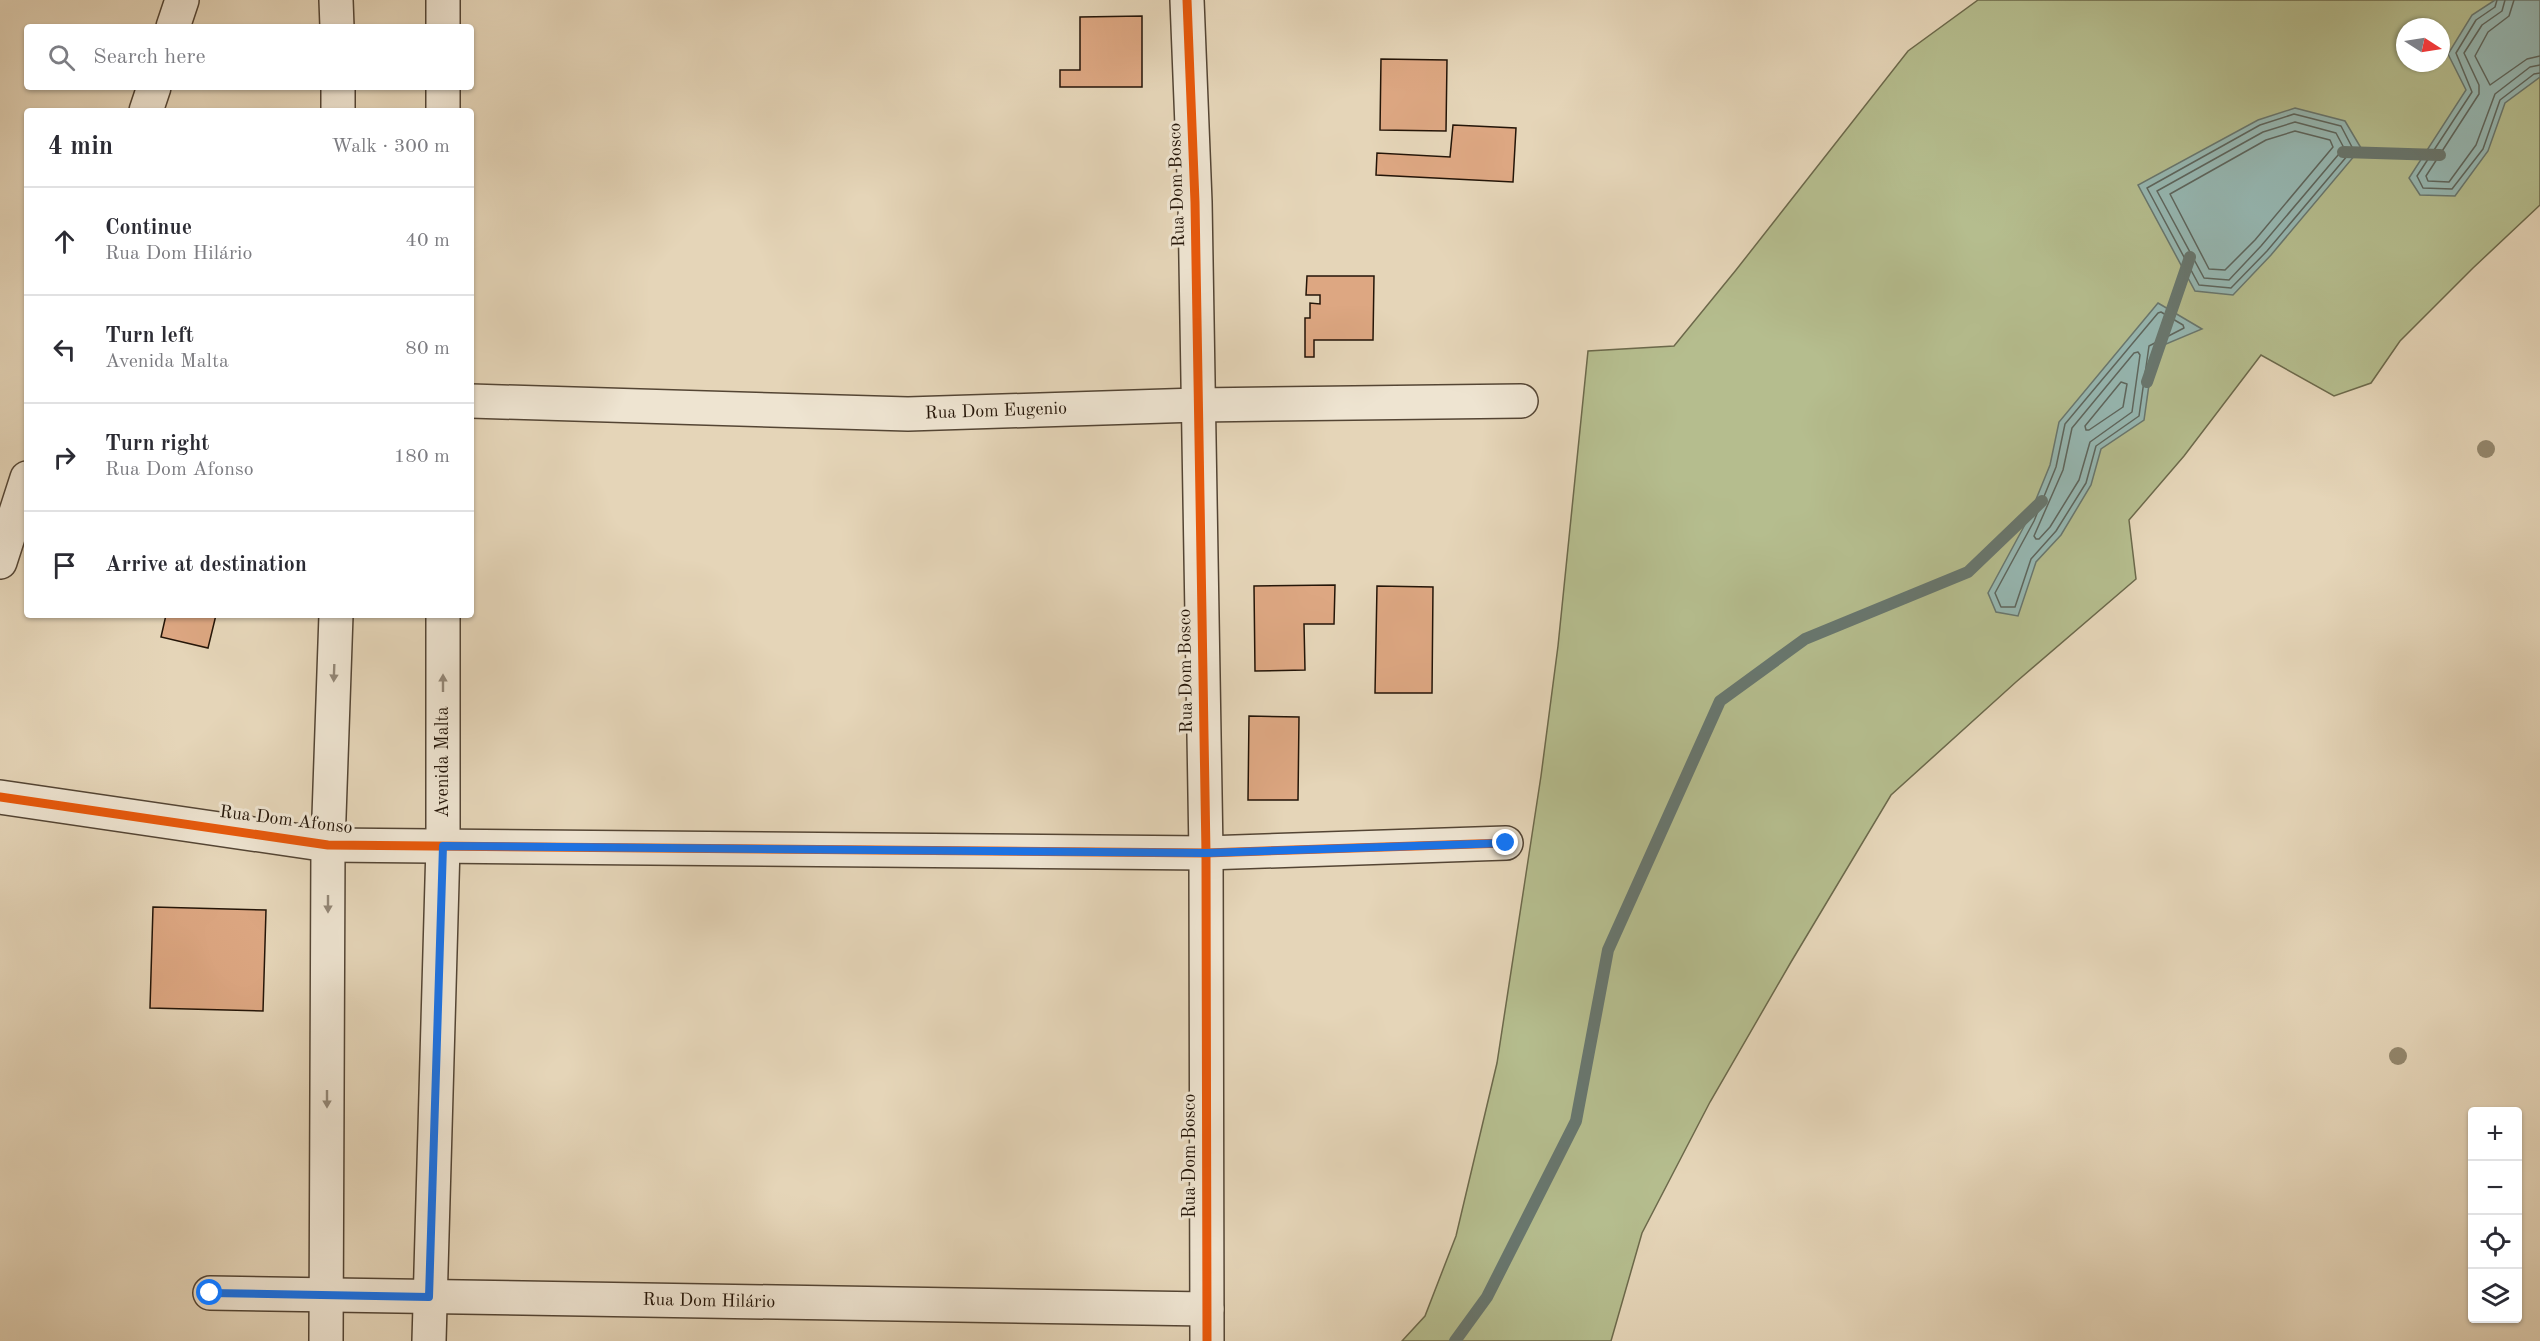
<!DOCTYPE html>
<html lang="en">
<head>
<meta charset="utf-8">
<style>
	body { margin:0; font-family:"Old Standard TT",serif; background:#f2f2f3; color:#2b2b33 }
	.controls { position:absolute; right:18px; bottom:18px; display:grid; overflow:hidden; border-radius:6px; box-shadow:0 2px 4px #0004 }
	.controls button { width:54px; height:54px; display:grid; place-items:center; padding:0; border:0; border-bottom:2px solid #e1e1e2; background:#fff; color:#2b2b33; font:30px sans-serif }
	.compass { position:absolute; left:2396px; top:18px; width:54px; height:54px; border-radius:50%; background:#fff; box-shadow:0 2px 4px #0004; rotate:102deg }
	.stop { position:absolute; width:18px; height:18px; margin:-14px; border:4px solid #1a73e8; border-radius:50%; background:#fff }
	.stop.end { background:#1a73e8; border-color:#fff; box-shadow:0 2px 6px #0008 }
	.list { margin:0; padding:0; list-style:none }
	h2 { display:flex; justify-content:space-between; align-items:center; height:78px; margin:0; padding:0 24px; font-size:26px }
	h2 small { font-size:20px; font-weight:400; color:#7c7c81 }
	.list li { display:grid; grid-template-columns:39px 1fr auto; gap:18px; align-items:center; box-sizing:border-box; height:108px; padding:0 24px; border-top:2px solid #e1e1e2 }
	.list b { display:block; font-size:22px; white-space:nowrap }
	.list p { margin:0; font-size:20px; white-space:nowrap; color:#7c7c81 }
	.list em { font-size:20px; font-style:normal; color:#7c7c81 }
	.icon { flex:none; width:33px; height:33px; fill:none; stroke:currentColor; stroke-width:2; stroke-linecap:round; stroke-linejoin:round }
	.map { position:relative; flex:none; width:2540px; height:1341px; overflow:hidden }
	.search { position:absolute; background:#fff; box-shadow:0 2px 4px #0004; left:24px; top:24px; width:450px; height:66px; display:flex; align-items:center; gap:15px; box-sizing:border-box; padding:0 21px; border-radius:6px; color:#7c7c81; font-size:22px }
	.panel { position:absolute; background:#fff; box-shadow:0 2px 4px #0004; left:24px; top:108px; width:450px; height:510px; border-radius:6px }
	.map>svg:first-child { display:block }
</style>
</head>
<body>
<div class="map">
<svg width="2540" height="1341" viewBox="0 0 2540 1341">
	<rect width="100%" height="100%" fill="#e5d5b8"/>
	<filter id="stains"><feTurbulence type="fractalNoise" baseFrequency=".00333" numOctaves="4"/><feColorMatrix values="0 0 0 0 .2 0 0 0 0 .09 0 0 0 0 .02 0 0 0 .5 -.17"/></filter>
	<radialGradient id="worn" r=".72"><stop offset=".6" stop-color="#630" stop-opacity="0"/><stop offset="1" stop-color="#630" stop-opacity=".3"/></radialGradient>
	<path fill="#b5bd8e" stroke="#6c694b" stroke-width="1.5" fill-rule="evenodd" d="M1978 0H2540V205L2473 268 2400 341 2371 383 2334 396 2261 355 2184 456 2129 520 2136 579 2016 682 1891 795 1791 962 1710 1102 1642 1233 1611 1341H1402L1425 1316 1456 1236 1497 1063 1541 776 1558 646 1588 351 1674 346 1736 270 1908 51ZM2405 27H2441V63H2405Z"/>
	<g fill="#96b8b3" stroke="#68776f" stroke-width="1.5">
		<path d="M2495 0H2540V77L2505 103 2488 151 2455 196 2420 195 2409 178 2466 90 2448 54 2472 15Z"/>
		<path d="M2295 108 2345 121 2361 148 2271 255 2233 295 2195 291 2138 185 2258 120Z"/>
		<path d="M2158 303 2202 329 2154 349 2144 420 2101 449 2091 485 2061 535 2036 562 2018 616 1996 612 1988 593 2028 519 2050 465 2059 422Z"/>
	</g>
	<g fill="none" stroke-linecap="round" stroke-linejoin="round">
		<g stroke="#5d665e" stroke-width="1.5">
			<path d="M2497 0 2495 7 2476 20 2456 53 2472 92 2417 176 2423 188 2452 189 2483 149 2500 100 2534 74 2540 73"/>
			<path d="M2505 0 2502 11 2482 25 2464 53 2479 85V94L2426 176 2428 181 2449 182 2476 145 2495 94 2530 67 2540 65"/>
			<path d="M2514 0 2509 16 2488 32 2475 56 2490 85 2527 59 2540 56"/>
			<path d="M2294 114 2341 126 2353 149 2267 251 2231 288 2199 285 2147 188 2260 125Z"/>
			<path d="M2295 122 2336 133 2344 148 2261 246 2229 280 2204 278 2157 191 2263 132Z"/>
			<path d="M2295 131 2330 140 2333 147 2255 240 2225 270 2209 269 2170 194 2266 140Z"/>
			<path d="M2161 312 2183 325 2184 328 2149 346 2139 416 2096 446 2086 483 2056 531 2031 559 2015 607H2001L1995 593 2034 521 2056 467 2065 424 2158 313Z"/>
			<path d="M2138 352 2140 355 2132 412 2090 442 2079 480 2050 527 2039 539H2036L2034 536 2063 470 2072 428 2134 353Z"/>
			<path d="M2121 382 2127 384 2123 407 2089 430H2086L2085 426Z"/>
		</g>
		<g stroke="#68776f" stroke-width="12">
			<path d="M2343 152 2440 155"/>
			<path d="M2147 382 2190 257"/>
			<path d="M1455 1341 1487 1297 1576 1121 1608 950 1720 701 1805 639 1968 572 2042 501"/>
		</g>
	</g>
	<g fill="#dda782" stroke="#241508" stroke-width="1.5">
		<path d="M1142 16V87H1060V70H1080V17Z"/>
		<path d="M1381 59 1447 60 1446 131 1380 130Z"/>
		<path d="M1453 125 1516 128 1513 182 1376 175 1377 153 1450 157Z"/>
		<path d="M1307 276H1374L1373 340H1314V357H1305V318H1310V303L1320 304V295H1306Z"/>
		<path d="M1335 585 1334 624H1304L1305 670 1255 671 1254 586Z"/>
		<path d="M1377 586 1433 587 1432 693H1375Z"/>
		<path d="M166 615H216L208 648 161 637Z"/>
		<path d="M1249 716 1299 717 1298 800H1248Z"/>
		<path d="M153 907 266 910 263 1011 150 1008Z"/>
	</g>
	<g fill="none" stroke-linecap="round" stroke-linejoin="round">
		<g stroke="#544534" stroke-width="36">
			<g id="minor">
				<path d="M1187 0 1195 202 1206 853 1207 1341"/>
				<path d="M173 27 182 0"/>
				<path d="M146 111 154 87"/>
				<path d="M471 401 908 414 1197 405 1521 401"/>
				<path d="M0 562 27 478"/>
				<path d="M0 797 328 845 1206 853 1506 843"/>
				<path d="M210 1293 1207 1309"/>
			</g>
		</g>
		<g stroke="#544534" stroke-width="36">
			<g id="tertiary">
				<path d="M336 0 337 27"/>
				<path d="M443 27V0"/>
				<path d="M338 87V111"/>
				<path d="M443 111V87"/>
				<path d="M326 1341 328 845 336 615"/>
				<path d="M429 1341 443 846V615"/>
			</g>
		</g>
		<use href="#minor" stroke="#eee4d1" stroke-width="33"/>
		<use href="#tertiary" stroke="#eee4d1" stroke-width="33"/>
		<g stroke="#eee4d1" stroke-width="13">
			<g id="cycleway">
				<path d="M1187 0 1195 202 1206 853 1207 1341"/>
				<path d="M0 797 328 845 1206 853 1506 843"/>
			</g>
		</g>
		<use href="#cycleway" stroke="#e8590c" stroke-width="9"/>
	</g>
	<g fill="#93876d">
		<circle cx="2486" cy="449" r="9"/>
		<circle cx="2398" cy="1056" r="9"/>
	</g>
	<defs><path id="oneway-solid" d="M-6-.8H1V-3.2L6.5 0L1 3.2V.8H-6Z" transform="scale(1.5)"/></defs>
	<g fill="#938777">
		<use href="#oneway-solid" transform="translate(334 673) rotate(92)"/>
		<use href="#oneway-solid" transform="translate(443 683) rotate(-90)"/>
		<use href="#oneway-solid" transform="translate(328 904) rotate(90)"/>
		<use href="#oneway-solid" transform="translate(327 1099) rotate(90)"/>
	</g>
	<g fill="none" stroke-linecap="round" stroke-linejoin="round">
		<path stroke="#1a73e8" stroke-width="8" d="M210 1293 429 1297 443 846 1206 853 1506 843"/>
	</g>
	<g text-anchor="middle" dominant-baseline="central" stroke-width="6" stroke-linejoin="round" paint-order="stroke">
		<g font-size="18" fill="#241508" stroke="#eee4d1">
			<text transform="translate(1177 185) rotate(-92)">Rua Dom Bosco</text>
			<text transform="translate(996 411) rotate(-2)">Rua Dom Eugenio</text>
			<text transform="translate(1186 671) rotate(-91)">Rua Dom Bosco</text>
			<text transform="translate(443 762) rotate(-90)">Avenida Malta</text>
			<text transform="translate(286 820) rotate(7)">Rua Dom Afonso</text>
			<text transform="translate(1190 1156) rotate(-90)">Rua Dom Bosco</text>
			<text transform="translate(709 1301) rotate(1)">Rua Dom Hilário</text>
		</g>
	</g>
	<rect width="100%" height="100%" filter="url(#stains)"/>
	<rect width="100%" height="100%" fill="url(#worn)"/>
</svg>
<div class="controls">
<button>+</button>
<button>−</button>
<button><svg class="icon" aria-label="locate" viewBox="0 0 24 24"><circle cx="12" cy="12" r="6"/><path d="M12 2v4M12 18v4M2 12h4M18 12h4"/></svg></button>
<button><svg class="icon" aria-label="layers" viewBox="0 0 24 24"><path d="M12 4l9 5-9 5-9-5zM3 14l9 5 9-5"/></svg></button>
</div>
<svg class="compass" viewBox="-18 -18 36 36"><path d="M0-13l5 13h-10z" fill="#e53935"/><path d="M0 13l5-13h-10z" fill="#7c7c81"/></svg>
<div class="stop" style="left:210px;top:1293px"></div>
<div class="stop end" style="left:1506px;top:843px"></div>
<div class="search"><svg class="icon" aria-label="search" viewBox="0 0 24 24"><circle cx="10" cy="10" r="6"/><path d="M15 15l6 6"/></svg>Search here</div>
<section class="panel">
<h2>4 min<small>Walk · 300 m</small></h2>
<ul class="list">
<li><svg class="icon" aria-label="ahead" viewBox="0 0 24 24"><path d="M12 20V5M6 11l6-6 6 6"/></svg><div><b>Continue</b><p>Rua Dom Hilário</p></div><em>40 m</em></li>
<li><svg class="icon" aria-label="left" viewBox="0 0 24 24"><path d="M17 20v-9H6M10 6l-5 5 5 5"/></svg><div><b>Turn left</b><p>Avenida Malta</p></div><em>80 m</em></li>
<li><svg class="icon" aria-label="right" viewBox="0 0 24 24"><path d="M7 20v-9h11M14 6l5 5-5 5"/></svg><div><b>Turn right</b><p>Rua Dom Afonso</p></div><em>180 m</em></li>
<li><svg class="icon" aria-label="arrive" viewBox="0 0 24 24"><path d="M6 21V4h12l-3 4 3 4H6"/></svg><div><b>Arrive at destination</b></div></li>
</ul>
</section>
</div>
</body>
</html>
